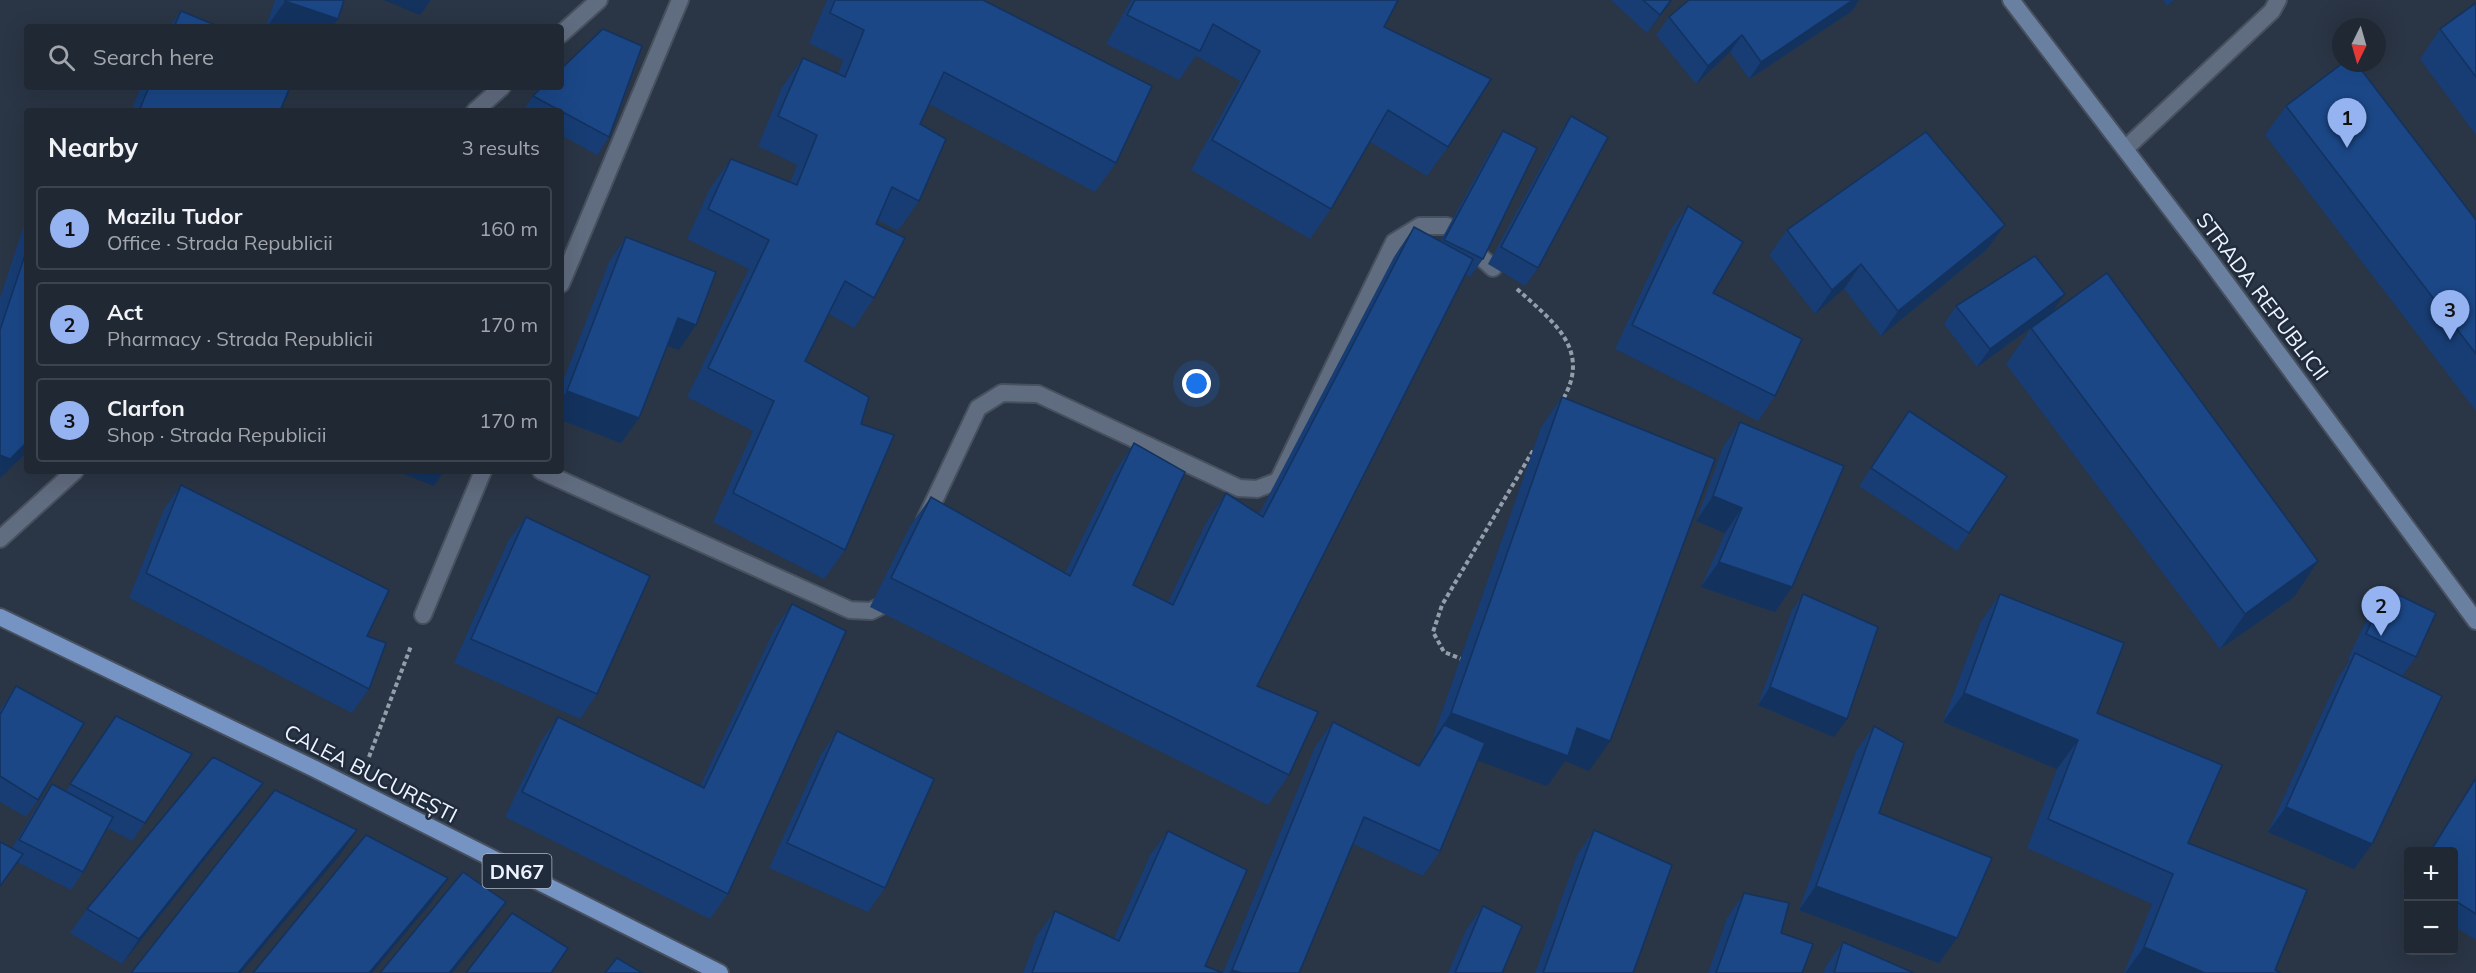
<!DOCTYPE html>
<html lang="en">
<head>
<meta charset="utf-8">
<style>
	body { margin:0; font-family:Mulish,sans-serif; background:#28303c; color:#f1f3f6 }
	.controls { position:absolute; right:18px; bottom:18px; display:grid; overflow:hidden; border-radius:6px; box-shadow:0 6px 24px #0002 }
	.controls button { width:54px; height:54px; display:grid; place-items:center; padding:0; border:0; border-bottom:2px solid #3d444f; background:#202834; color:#f1f3f6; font:30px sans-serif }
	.compass { position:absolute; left:2332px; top:18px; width:54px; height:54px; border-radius:50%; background:#202834; box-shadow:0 6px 24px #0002; rotate:185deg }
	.you { position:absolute; left:1197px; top:384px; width:21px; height:21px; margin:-15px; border:4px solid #fff; border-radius:50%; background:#1a73e8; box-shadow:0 0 0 9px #1a73e833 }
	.badge { display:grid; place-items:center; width:39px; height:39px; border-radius:50%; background:#95b2f1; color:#111; font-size:20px; font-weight:700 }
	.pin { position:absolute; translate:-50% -50px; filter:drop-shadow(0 2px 3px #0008) }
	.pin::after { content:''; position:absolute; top:32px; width:21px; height:18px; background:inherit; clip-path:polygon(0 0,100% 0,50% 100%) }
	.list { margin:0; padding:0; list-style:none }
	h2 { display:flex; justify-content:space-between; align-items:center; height:78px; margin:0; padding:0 24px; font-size:26px }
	h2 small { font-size:20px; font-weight:400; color:#a2a6ac }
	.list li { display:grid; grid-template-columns:39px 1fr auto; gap:18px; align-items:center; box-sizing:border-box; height:84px; margin:0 12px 12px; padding:0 12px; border:2px solid #3d444f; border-radius:6px }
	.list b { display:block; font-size:22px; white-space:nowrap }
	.list p { margin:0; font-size:20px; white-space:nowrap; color:#a2a6ac }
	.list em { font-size:20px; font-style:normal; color:#a2a6ac }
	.icon { flex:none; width:33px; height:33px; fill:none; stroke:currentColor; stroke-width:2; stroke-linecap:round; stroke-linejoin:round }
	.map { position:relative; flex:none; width:2476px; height:973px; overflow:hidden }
	.search { position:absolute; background:#202834; box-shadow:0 6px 24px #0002; left:24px; top:24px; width:540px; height:66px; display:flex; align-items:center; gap:15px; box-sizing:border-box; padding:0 21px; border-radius:6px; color:#a2a6ac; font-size:22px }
	.panel { position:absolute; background:#202834; box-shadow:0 6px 24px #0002; left:24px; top:108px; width:540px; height:366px; border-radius:6px }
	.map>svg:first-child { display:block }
</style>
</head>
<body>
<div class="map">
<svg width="2476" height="973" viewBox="0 0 2476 973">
	<rect width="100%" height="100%" fill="#2a3545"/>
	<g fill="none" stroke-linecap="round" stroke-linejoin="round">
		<g stroke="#47505e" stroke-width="20">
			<g id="service">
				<path d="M2126 148 2272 11 2278 0"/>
				<path d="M541 471 850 610 871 611 885 604 889 594"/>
				<path d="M925 520 978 408 1002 393 1038 394 1239 488 1257 489 1278 481 1394 242 1420 226H1447L1493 268"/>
			</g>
		</g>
		<g stroke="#47505e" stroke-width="20">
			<g id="minor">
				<path d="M561 34 599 0"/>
				<path d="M475 111 502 87"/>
				<path d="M561 284 680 0"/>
				<path d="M0 539 75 471"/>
				<path d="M423 615 483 471"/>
			</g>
		</g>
		<g stroke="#47505e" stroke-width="20">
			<path id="secondary" d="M2011 0 2205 254 2476 621"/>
		</g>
		<g stroke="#47505e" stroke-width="20">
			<path id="primary" d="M0 617 315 769 720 973"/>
		</g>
		<g stroke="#949daa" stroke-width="4" stroke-dasharray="4.5 3" stroke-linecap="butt">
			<path d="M1517 289C1552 321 1593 349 1562 401"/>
			<path d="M1464 660 1444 652 1433 632 1442 605 1534 449"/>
			<path d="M369 757 411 646"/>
		</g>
		<use href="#service" stroke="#606c7f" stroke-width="16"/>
		<use href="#minor" stroke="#606c7f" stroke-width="16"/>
		<use href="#secondary" stroke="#6a80a1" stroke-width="16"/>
		<use href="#primary" stroke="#7594c3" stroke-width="16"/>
	</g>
	<g fill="#173d74">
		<path d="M275 0H344L332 27H266Z"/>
		<path d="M827 0H983L1116 163 1095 192 929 104 920 124 919 201 898 231 878 220 876 224 874 298 854 328 829 314 805 361 861 424 845 550 824 579 713 522 753 431 687 397 749 269 687 239 710 188 731 159 790 182 797 165 758 146 782 87 803 58 838 74 843 60 809 43Z"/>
		<path d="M1131 0H1398L1384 27 1448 147 1427 176 1370 142 1331 209 1310 239 1191 170 1240 81 1196 56 1179 80 1106 44Z"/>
		<path d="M1611 0H1672L1647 33Z"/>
		<path d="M1689 0H1859L1852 11 1749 79 1730 52 1696 84 1656 35 1669 17Z"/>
		<path d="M2163 0H2174L2167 6Z"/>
		<path d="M2476 3V135L2420 59 2440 29Z"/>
		<path d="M181 11 220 27H169Z"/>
		<path d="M141 87H290L280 111H131Z"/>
		<path d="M533 96 609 137 597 155 561 135V111H523Z"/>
		<path d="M2286 106 2476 220V411L2265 135Z"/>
		<path d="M1571 116 1538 268 1525 286 1488 264 1559 134Z"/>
		<path d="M1503 131 1483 259 1470 277 1465 274 1257 686 1289 775 1268 805 870 607 910 526 931 497 1065 573 1114 473 1134 443 1133 585 1168 602 1206 523 1226 493 1259 514 1394 257 1414 227 1440 242 1491 149Z"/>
		<path d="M1688 206 1713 293 1775 396 1758 421 1615 349 1670 230Z"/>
		<path d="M27 216V452L0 478V298Z"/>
		<path d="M1787 230 1987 249 1881 336 1844 289 1815 314 1769 255Z"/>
		<path d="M626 237 679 350 667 345 621 443 561 420V386L609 262Z"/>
		<path d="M1956 306 2052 312 1977 367 1944 324Z"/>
		<path d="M2031 328 2294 597 2220 649 2006 364Z"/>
		<path d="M1562 397 1589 771 1565 761 1547 786 1477 760 1440 851 1423 876 1353 844 1299 973H1023L1037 935 1055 911 1114 938 1150 855 1168 831 1205 966 1223 973 1315 747 1333 722 1418 765 1432 743H1431L1541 427Z"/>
		<path d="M1909 411 1969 533 1957 551 1859 486Z"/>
		<path d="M1740 422 1792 587 1775 612 1701 587 1725 533 1696 521 1723 447Z"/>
		<path d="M181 485 367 636 369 689 352 713 129 598 164 509Z"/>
		<path d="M526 517 597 694 580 719 454 663 508 541Z"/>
		<path d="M2386 589 2416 657 2402 676 2372 844 2354 869 2268 832 2338 678 2350 660 2348 659 2369 614Z"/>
		<path d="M1803 594 1847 719 1834 737 1758 705 1791 612Z"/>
		<path d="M2000 594 2097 713 2188 843 2275 970 2281 973H2124L2152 904 2027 848 2057 769 1943 722 1980 623Z"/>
		<path d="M792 604 728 894 710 919 505 817 541 741 558 717 700 786 775 628Z"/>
		<path d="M16 686 38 800 26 817 0 802V710Z"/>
		<path d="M116 716 192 754 132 841 107 828 83 872 71 890 17 862 12 848 40 801 52 784 66 791Z"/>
		<path d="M1874 726 1879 813 1957 938 1939 963 1799 910 1856 751Z"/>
		<path d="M837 731 885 888 868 912 769 868 820 756Z"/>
		<path d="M2476 778V940L2454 926V852H2429Z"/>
		<path d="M246 807 122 964 70 933 87 909Z"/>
		<path d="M1594 830 1633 973H1535L1577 855Z"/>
		<path d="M2409 883V897L2402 893Z"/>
		<path d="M1744 893 1802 973H1708L1727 918Z"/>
		<path d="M1483 906 1502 973H1448L1466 930Z"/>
		<path d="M1843 942 1914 973H1824L1825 967Z"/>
	</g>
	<g fill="#13325e">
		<path d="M384 0H431L420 15Z"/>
		<path d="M1671 0H1672L1647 33 1660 15Z"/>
		<path d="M1853 0H1859L1852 11 1749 79 1761 62Z"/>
		<path d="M285 1 338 19 332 27H267Z"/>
		<path d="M1742 35 1730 52 1696 84 1708 66Z"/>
		<path d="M2005 225 1987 249 1881 336 1898 311Z"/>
		<path d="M1861 264 1844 289 1815 314 1832 290Z"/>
		<path d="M2065 294 2052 312 1977 367 1990 349Z"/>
		<path d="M678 318 696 325 679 350 660 343Z"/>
		<path d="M567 391 639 418 621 443 561 420V399Z"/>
		<path d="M27 442V452L0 478V455Z"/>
		<path d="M396 471H444L434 486Z"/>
		<path d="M1713 496 1742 508 1725 533 1696 521Z"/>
		<path d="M2318 561 2294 597 2220 649 2245 614Z"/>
		<path d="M1719 562 1792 587 1775 612 1701 587Z"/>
		<path d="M1770 687 1847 719 1834 737 1758 705Z"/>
		<path d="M1964 693 2078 740 2057 769 1943 722Z"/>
		<path d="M1451 713 1577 728 1610 741 1589 771 1565 761 1547 786 1433 744 1444 725 1432 743H1431Z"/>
		<path d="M263 783 246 807 122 964 139 939Z"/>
		<path d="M2286 807 2372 844 2354 869 2268 832Z"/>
		<path d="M357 830 340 855 241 973H238Z"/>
		<path d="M448 878 431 903 372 973H369Z"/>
		<path d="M1816 886 1957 938 1939 963 1799 910Z"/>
		<path d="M506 902 489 927 452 973H449Z"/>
		<path d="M2144 947 2205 973H2125Z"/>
		<path d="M1232 970 1242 973H1229Z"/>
	</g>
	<g fill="#1b4787" stroke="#13325e" stroke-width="1.5">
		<path d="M286 0H344L338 19 285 1Z"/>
		<path d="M835 0H983L1152 86 1116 163 944 72 920 124 946 139 919 201 892 187 876 224 905 238 874 298 845 281 805 361 869 397 861 424 894 435 845 550 733 493 774 401 708 368 769 240 708 209 731 159 797 185 817 135 778 116 803 58 845 77 864 30 830 13Z"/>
		<path d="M1135 0H1398L1384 27 1491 79 1448 147 1388 110 1331 209 1212 140 1260 51 1213 24 1200 51 1127 15Z"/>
		<path d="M1643 0H1671L1660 15Z"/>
		<path d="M1689 0H1853L1761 62 1742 35 1708 66 1669 17Z"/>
		<path d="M2476 3V77L2440 29Z"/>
		<path d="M181 11 220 27H174Z"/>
		<path d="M603 29 642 46 609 137 533 96 542 87H561V69Z"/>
		<path d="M2343 63H2356L2476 220V354L2286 106Z"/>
		<path d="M149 87H290L280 111H139Z"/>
		<path d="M1571 116 1608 137 1538 268 1501 247Z"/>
		<path d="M1503 131 1537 148 1483 259 1444 240Z"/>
		<path d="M1926 132 2005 225 1898 311 1861 264 1832 290 1787 230Z"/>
		<path d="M1688 206 1743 242 1713 293 1802 339 1775 396 1632 325Z"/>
		<path d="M1414 227 1473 259 1257 686 1318 712 1289 775 891 578 931 497 1070 576 1134 443 1185 472 1133 585 1173 605 1226 493 1263 517Z"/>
		<path d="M626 237 716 272 696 325 678 318 639 418 567 391Z"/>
		<path d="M27 249V442L10 459 0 455V330Z"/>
		<path d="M2035 256 2065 294 1990 349 1956 306Z"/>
		<path d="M2107 273 2318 561 2245 614 2031 328Z"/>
		<path d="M1562 397 1715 459 1610 741 1577 728 1568 756 1451 713Z"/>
		<path d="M1909 411 2007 476 1969 533 1871 468Z"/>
		<path d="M1740 422 1844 466 1792 587 1719 562 1742 508 1713 496Z"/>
		<path d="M181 485 389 590 367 636 386 643 369 689 146 573Z"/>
		<path d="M526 517 650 576 597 694 471 639Z"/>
		<path d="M2386 589 2436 613 2416 657 2366 634Z"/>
		<path d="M1803 594 1878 627 1847 719 1770 687Z"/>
		<path d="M2000 594 2124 643 2097 713 2222 765 2188 843 2307 890 2275 970 2281 973H2205L2144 947 2173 874 2048 819 2078 740 1964 693Z"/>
		<path d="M792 604 846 631 728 894 522 792 558 717 704 788Z"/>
		<path d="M2355 653 2442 696 2372 844 2286 807Z"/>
		<path d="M16 686 84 723 38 800 0 776V715Z"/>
		<path d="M116 716 192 754 145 823 70 784Z"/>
		<path d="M1333 722 1419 766 1444 725 1485 743 1440 851 1364 817 1299 973H1242L1232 970Z"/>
		<path d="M1874 726 1904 743 1879 813 1992 858 1957 938 1816 886Z"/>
		<path d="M837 731 934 779 885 888 787 843Z"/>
		<path d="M213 757 263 783 139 939 87 909Z"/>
		<path d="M2476 778V914L2454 900V852H2430Z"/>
		<path d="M52 784 113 817 83 872 19 840Z"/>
		<path d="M275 790 357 830 238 973H131Z"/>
		<path d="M1594 830 1672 865 1633 973H1543Z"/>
		<path d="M1168 831 1247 870 1205 966 1223 973H1032L1055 911 1119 941Z"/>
		<path d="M366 835 448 878 369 973H253Z"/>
		<path d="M0 842 23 854 0 886Z"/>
		<path d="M463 872 506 902 449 973H380Z"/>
		<path d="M1744 893 1789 903 1781 933 1813 944 1802 973H1716Z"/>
		<path d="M1483 906 1522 926 1502 973H1455Z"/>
		<path d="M512 913 568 948 551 973H466Z"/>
		<path d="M1843 942 1914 973H1834Z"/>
		<path d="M617 958 642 973H605Z"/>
	</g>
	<g text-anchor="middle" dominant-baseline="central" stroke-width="5" stroke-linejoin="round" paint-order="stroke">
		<rect fill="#202b3b" stroke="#b0b8c4" stroke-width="1.5" x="482.5" y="854" width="69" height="34" rx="4.5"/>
		<g font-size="20" font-weight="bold" fill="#edf4ff">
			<text x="517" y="871">DN67</text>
		</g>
		<g font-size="21" fill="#edf4ff" stroke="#202b3b">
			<text transform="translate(2263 296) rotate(53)">STRADA REPUBLICII</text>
			<text transform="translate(371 773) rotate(27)">CALEA BUCUREȘTI</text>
		</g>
	</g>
</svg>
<div class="controls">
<button>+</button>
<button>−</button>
</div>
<svg class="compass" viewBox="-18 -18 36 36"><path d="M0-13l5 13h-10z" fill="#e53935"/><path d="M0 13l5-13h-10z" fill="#a2a6ac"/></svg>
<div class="you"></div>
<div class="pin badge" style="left:2347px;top:148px">1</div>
<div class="pin badge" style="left:2381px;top:636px">2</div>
<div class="pin badge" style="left:2450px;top:340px">3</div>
<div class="search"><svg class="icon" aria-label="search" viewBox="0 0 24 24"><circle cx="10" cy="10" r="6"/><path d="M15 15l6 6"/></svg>Search here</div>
<section class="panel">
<h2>Nearby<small>3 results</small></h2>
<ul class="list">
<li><span class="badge">1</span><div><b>Mazilu Tudor</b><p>Office · Strada Republicii</p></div><em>160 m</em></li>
<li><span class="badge">2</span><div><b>Act</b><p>Pharmacy · Strada Republicii</p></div><em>170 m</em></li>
<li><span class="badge">3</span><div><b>Clarfon</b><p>Shop · Strada Republicii</p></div><em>170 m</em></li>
</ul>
</section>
</div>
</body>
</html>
